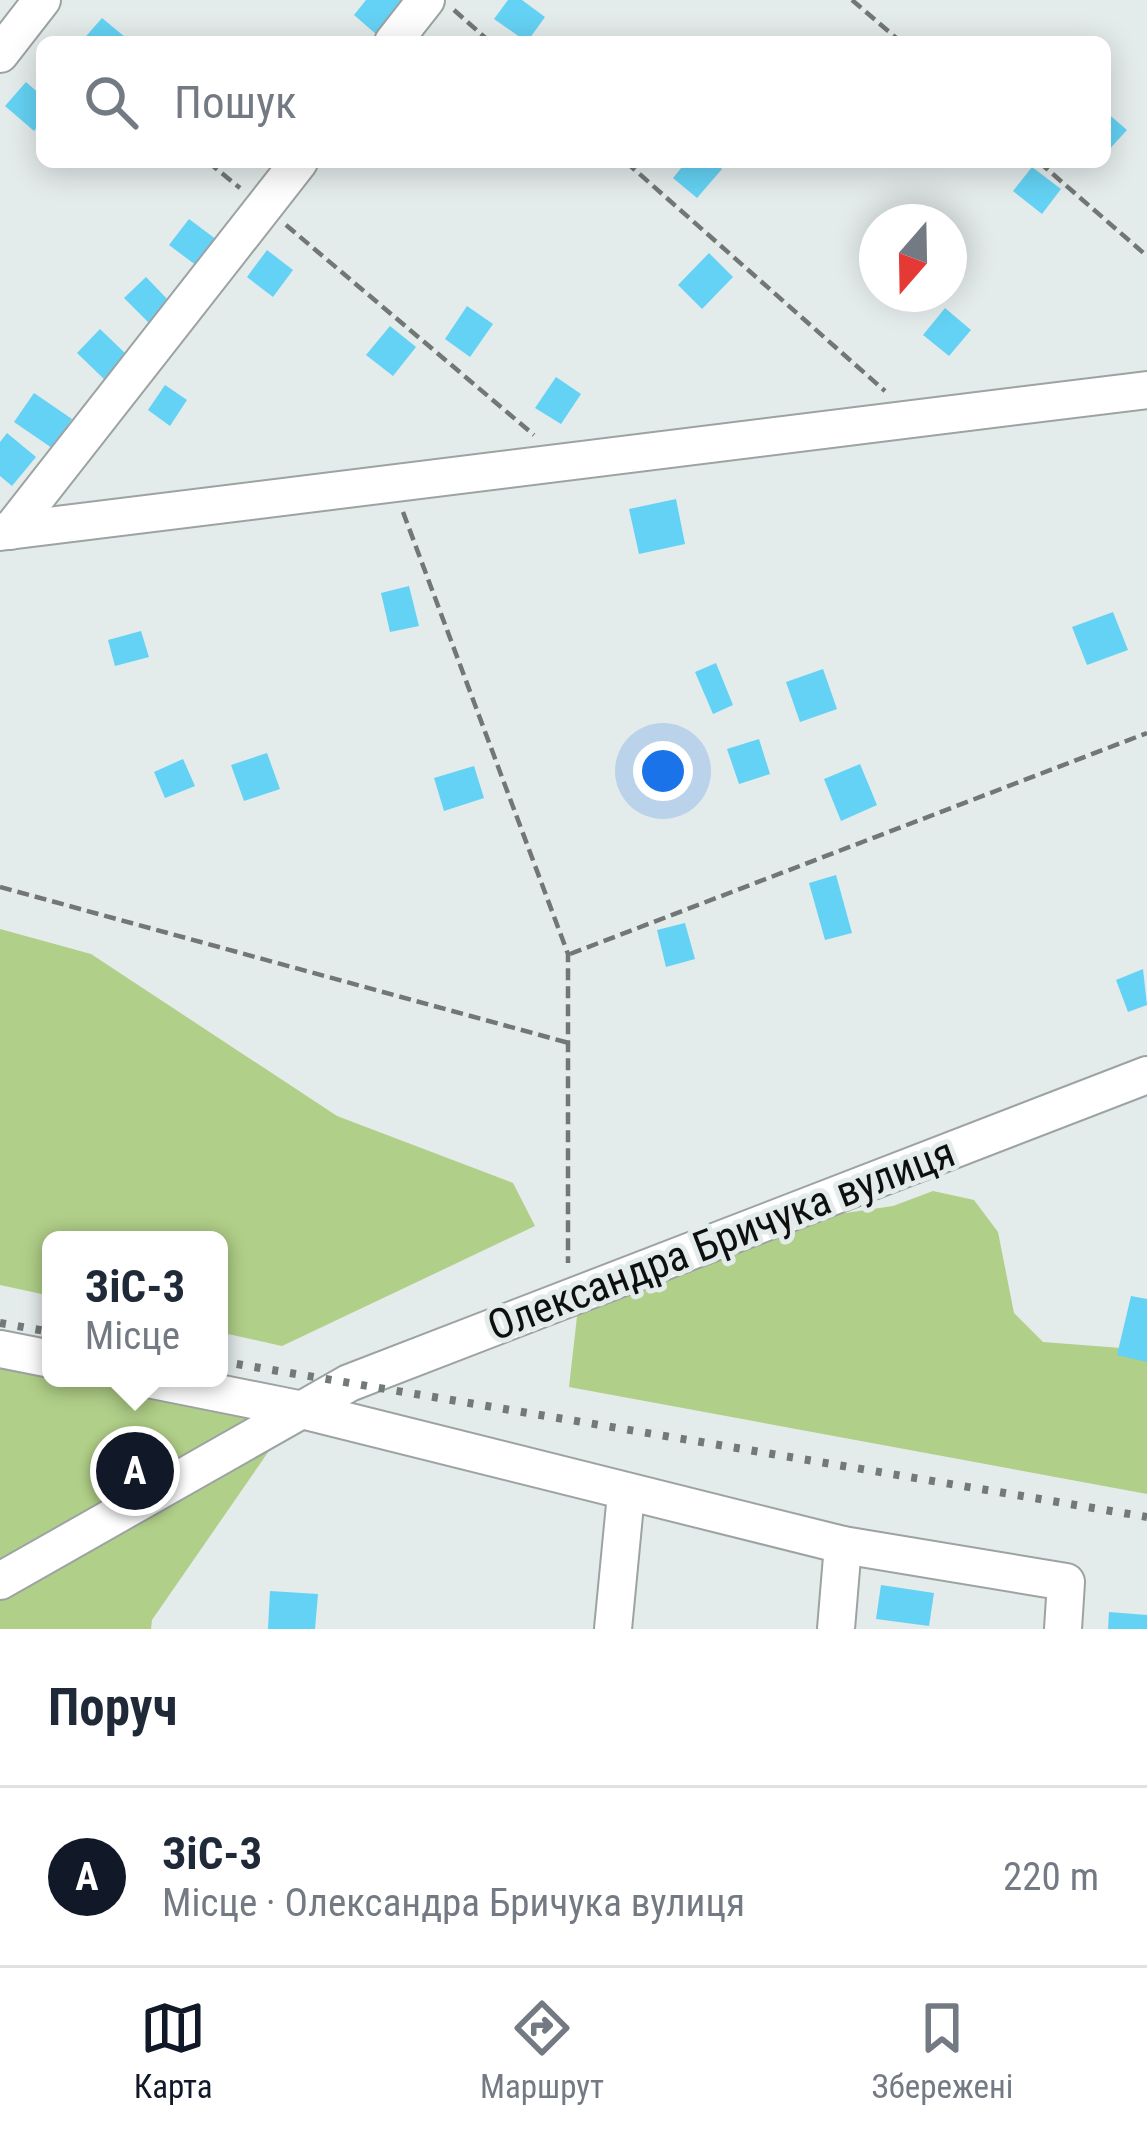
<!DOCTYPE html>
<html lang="uk">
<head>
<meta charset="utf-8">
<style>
	body { margin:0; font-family:"Roboto Condensed",sans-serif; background:#f6f6f7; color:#1f2937 }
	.compass { position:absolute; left:859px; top:204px; width:108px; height:108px; border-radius:50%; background:#fff; box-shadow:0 6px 30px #0003; rotate:200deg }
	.you { position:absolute; left:663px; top:771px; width:42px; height:42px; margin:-30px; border:9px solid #fff; border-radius:50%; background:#1a73e8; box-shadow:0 0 0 18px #1a73e833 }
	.badge { display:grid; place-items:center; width:78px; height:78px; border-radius:50%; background:#111827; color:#fff; font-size:39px; font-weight:700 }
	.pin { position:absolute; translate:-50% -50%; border:6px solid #fff; box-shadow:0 3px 12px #0006 }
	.popup { position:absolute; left:42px; top:1231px; width:186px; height:156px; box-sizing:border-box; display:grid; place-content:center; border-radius:18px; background:#fff; filter:drop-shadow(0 3px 9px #0005); font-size:39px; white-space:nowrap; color:#747a83 }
	.popup b { font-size:45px; color:#1f2937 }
	.popup::after { content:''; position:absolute; left:50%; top:100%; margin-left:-24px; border:24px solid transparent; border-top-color:#fff }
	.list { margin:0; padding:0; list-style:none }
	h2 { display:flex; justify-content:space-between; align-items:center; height:156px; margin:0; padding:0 48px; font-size:51px }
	h2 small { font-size:39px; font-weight:400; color:#747a83 }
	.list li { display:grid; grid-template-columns:78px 1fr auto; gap:36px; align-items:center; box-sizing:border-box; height:180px; padding:0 48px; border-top:3px solid #e0e1e3 }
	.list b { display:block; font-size:45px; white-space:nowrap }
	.list p { margin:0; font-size:39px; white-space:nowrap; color:#747a83 }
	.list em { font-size:39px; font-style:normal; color:#747a83 }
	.icon { flex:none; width:66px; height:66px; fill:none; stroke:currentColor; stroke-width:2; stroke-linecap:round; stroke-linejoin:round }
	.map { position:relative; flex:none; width:1147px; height:1629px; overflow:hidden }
	.search { position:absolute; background:#fff; box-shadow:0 6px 30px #0003; left:36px; right:36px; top:36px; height:132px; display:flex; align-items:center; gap:30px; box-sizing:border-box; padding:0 42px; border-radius:18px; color:#747a83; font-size:45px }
	.sheet { height:336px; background:#fff }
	nav { display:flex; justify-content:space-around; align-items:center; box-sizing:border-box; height:168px; border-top:3px solid #e0e1e3; background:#fff; font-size:33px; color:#747a83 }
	nav a { display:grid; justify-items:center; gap:6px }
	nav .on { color:#111827 }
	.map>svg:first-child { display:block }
</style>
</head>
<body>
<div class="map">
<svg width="1147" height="1629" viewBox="0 0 1147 1629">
	<rect width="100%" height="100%" fill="#e4ebeb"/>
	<g fill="#b0cf88">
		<path d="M0 929 91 954 337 1116 513 1183 535 1226 282 1346 219 1332V1240H51V1296L0 1285Z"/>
		<path d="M933 1191 974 1200 998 1232 1014 1313 1043 1342 1147 1350V1494L569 1387 579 1299 771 1224 893 1206Z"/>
		<path d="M0 1349 51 1359V1378H143L298 1409 152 1620 151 1629H0Z"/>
	</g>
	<g fill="#64d2f4">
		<path d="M366 0H406L377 35 354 15Z"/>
		<path d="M508 0H522L545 17 527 42 494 19Z"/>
		<path d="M102 18 131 42H81Z"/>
		<path d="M26 82 42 96V121L34 131 5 106Z"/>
		<path d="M1105 111 1127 130 1105 154Z"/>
		<path d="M686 162H714L722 169 697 198 673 178Z"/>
		<path d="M1032 167 1061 189 1042 214 1013 191Z"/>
		<path d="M189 219 217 240 197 266 169 245Z"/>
		<path d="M267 250 293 270 273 297 247 277Z"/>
		<path d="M709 253 733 277 702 309 678 285Z"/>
		<path d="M146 277 170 302 149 323 124 298Z"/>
		<path d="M467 306 493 324 470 357 445 339Z"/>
		<path d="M945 308 971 330 949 356 923 335Z"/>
		<path d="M390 326 416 347 393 376 366 355Z"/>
		<path d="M100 329 127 355 105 380 77 353Z"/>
		<path d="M556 377 581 394 561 424 535 408Z"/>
		<path d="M165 385 187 400 170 426 148 410Z"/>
		<path d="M34 393 72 419 52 448 14 422Z"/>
		<path d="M7 433 36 457 12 486 0 476V442Z"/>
		<path d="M676 499 685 544 639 554 629 509Z"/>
		<path d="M409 586 419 626 390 632 381 593Z"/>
		<path d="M1113 612 1128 650 1087 665 1072 627Z"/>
		<path d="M141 631 149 657 115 666 108 640Z"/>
		<path d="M716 663 733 705 713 714 695 672Z"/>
		<path d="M823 669 837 709 800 722 786 682Z"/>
		<path d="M759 739 770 774 739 784 727 749Z"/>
		<path d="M267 753 280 789 244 801 231 765Z"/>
		<path d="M183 759 195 786 165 798 154 772Z"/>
		<path d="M860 764 877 805 841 821 824 779Z"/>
		<path d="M474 766 484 798 444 811 434 778Z"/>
		<path d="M836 875 852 933 825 940 809 883Z"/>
		<path d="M685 923 695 959 666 967 657 930Z"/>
		<path d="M1143 969 1147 1005 1128 1012 1116 980Z"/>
		<path d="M1131 1296 1147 1299V1362L1117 1355Z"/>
		<path d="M881 1585 934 1593 929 1626 876 1619Z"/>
		<path d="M270 1591 318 1594 315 1629H268Z"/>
		<path d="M1109 1612 1147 1615V1629H1108Z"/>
	</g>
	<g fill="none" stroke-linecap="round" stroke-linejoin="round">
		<g stroke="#9ca3a2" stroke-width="40">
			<g id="minor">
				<path d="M393 42 426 0"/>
				<path d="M0 54 42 0"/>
				<path d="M10 531 299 162"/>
				<path d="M0 532 1147 390"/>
				<path d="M0 1349 51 1359"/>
				<path d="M143 1378 298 1409 843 1545 1066 1582 1063 1629"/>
				<path d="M0 1581 349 1383 1147 1075"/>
				<path d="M613 1629 626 1494"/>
				<path d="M836 1629 843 1545"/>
			</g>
		</g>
		<g stroke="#727776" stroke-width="4.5" stroke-dasharray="12 6" stroke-linecap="butt">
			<path d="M852 0 901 42"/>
			<path d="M454 10 490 42"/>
			<path d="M208 162 240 188"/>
			<path d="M626 162 885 391"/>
			<path d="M1039 162 1147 256"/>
			<path d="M286 225 534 435"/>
			<path d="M403 512 568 954V1263"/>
			<path d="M0 887 569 1043"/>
			<path d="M570 954 1147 733"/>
		</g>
		<use href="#minor" stroke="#fff" stroke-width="36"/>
		<g stroke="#737878" stroke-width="8" stroke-dasharray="6 12" stroke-linecap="butt">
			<path d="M0 1323 51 1332"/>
			<path d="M219 1361 1147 1517"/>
		</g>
	</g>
	<g text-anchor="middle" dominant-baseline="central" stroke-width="10" stroke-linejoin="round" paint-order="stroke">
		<g font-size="42" fill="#0d100f" stroke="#e4ebeb">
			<text transform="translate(721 1239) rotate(-21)">Олександра Бричука вулиця</text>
		</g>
	</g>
</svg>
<svg class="compass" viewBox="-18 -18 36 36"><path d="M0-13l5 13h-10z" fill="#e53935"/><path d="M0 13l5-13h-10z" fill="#747a83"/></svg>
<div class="you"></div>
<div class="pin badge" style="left:135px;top:1471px">A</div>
<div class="popup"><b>ЗіС-3</b>Місце</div>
<div class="search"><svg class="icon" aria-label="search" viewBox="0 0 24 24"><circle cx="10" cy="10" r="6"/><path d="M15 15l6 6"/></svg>Пошук</div>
</div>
<section class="sheet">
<h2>Поруч<small></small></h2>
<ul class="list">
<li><span class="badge">A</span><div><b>ЗіС-3</b><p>Місце · Олександра Бричука вулиця</p></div><em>220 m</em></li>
</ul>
</section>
<nav>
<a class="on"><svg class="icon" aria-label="map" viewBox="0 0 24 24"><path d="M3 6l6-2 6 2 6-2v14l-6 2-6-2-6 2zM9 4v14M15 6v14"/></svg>Карта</a>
<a><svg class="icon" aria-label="directions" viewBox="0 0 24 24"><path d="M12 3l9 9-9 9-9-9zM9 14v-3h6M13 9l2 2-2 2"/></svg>Маршрут</a>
<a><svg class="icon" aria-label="saved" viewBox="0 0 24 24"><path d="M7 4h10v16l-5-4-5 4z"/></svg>Збережені</a>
</nav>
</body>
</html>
